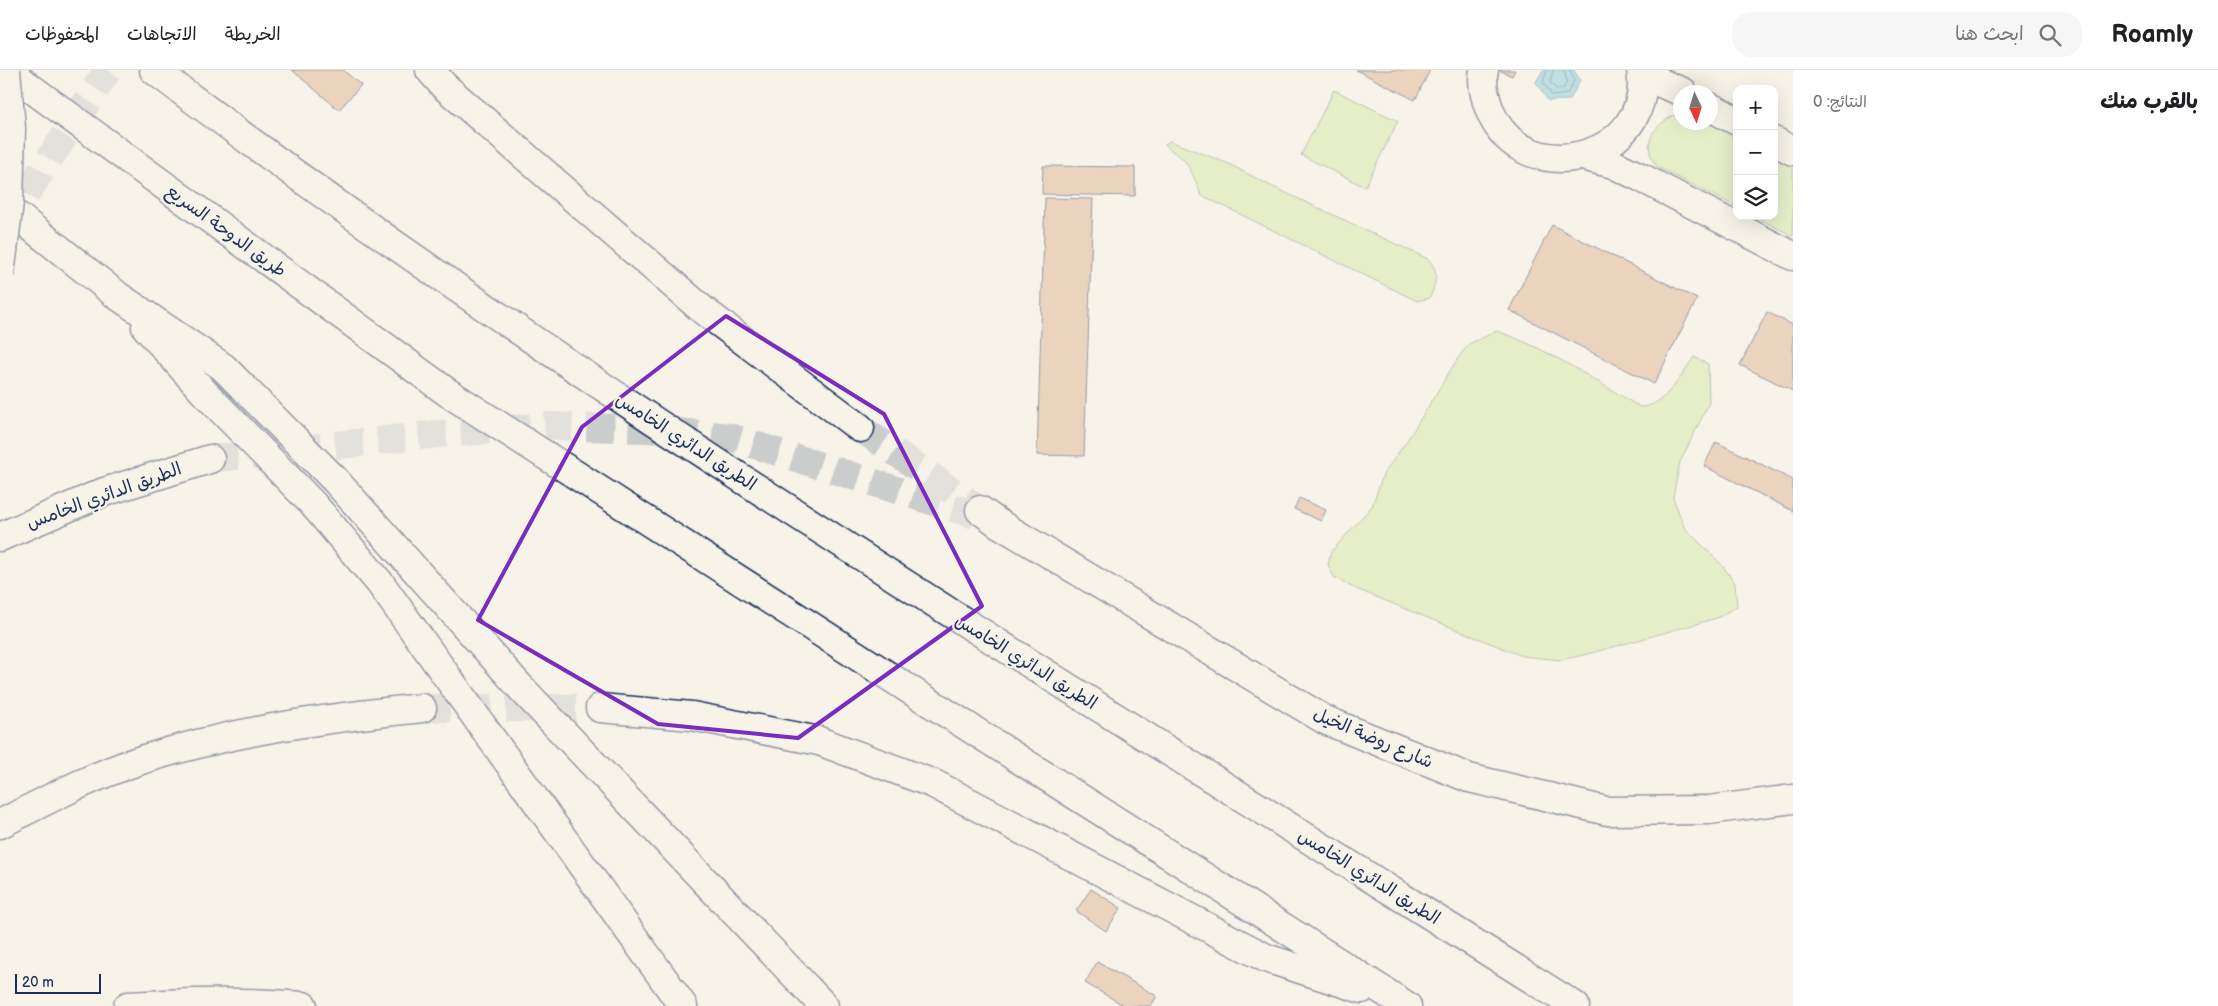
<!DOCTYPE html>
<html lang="ar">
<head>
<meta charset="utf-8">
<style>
	body { margin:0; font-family:"Balsamiq Sans","Playpen Sans Arabic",sans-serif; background:#f6f6f6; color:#202124; direction:rtl }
	.controls { position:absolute; right:15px; top:15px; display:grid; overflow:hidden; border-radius:10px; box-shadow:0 5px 20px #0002 }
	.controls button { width:45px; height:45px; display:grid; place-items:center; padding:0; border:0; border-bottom:1px solid #e0e0e0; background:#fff; color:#202124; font:25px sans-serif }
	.compass { position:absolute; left:1673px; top:15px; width:45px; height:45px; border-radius:50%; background:#fff; box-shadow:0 5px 20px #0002; rotate:176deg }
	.scale { position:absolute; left:15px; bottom:12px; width:86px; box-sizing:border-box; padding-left:5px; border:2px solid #1b2f5e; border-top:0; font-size:14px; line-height:18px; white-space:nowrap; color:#1b2f5e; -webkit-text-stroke:4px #f7f3e8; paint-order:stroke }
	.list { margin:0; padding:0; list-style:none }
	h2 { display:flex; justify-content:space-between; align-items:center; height:65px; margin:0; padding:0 20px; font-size:21px }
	h2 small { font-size:16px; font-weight:400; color:#757577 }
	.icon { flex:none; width:28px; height:28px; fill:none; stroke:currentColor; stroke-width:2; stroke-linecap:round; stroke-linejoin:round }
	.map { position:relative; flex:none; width:1793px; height:936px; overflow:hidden; direction:ltr }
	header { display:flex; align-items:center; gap:30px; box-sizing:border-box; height:70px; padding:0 25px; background:#fff; border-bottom:1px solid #e0e0e0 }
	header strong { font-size:24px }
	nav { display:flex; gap:28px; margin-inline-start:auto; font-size:18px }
	.search { width:350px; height:45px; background:#f6f6f6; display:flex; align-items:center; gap:12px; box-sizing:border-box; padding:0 18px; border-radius:20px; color:#757577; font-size:19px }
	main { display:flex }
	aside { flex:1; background:#fff }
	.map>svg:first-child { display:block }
</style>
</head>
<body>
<header>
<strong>Roamly</strong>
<div class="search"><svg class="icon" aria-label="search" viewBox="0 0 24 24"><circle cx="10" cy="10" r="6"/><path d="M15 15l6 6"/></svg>ابحث هنا</div>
<nav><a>الخريطة</a><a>الاتجاهات</a><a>المحفوظات</a></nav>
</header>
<main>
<aside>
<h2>بالقرب منك<small>النتائج: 0</small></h2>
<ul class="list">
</ul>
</aside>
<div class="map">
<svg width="1793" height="936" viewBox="0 0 1793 936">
	<rect width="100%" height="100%" fill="#f7f3e8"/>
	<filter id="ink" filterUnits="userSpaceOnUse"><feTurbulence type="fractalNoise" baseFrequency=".02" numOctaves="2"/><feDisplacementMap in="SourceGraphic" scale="10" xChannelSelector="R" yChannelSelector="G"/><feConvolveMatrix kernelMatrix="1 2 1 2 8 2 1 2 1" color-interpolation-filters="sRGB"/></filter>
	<g filter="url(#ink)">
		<g fill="#cee89f" stroke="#748c7e">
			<path d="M1334 20 1398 51 1365 117 1301 85Z"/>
			<path d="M1680 43V52H1711L1737 66V137L1657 97C1639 73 1655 52 1680 43Z"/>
			<path d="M1170 71 1229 94 1269 115 1428 189C1440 202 1436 212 1430 228L1417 231 1201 125C1196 112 1192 100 1183 89 1177 83 1172 83 1165 74Z"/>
			<path d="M1774 86 1793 96V166L1754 146H1774Z"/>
			<path d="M1497 261C1549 279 1594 310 1640 337 1665 337 1681 305 1694 287L1708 294 1709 333 1680 392 1673 427 1684 457 1722 495 1735 513 1737 536 1717 548 1588 584 1560 590 1522 586 1356 519 1334 507 1328 495 1331 482 1372 436 1383 405 1410 366 1458 288 1469 274Z"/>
		</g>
		<path fill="#7bc7d9" stroke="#558aa8" d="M1543 0H1574L1580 10 1570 30 1548 31 1536 12Z"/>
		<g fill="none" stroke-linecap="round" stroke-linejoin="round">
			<g stroke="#416c8f" stroke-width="1">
				<path d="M1547 0 1543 12 1552 26 1567 24 1574 11 1570 0"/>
				<path d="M1553 0 1550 12 1556 19H1563L1567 12 1564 0"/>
			</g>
		</g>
		<g fill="#dbaf8c" stroke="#1b2f5e">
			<path d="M292 0H343L361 15 339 40Z"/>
			<path d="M1356 0H1430L1415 30Z"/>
			<path d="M1499 0H1515L1512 6Z"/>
			<path d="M1043 96 1135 97V126L1042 124Z"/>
			<path d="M1045 128 1093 129 1084 386 1037 385Z"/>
			<path d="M1552 155 1697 229 1654 314 1509 240Z"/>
			<path d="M1767 242 1793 255V321L1740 295Z"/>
			<path d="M1716 372 1793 410V441L1704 396Z"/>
			<path d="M1299 428 1326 440 1321 451 1294 439Z"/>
			<path d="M1091 819 1121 838 1106 861 1076 841Z"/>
			<path d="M1097 892 1157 926 1151 936H1125L1085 913Z"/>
		</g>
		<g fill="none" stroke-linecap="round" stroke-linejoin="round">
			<path stroke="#cbcccc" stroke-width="28" stroke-dasharray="28 14" stroke-linecap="butt" d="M210 389 438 364 550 356 647 359 730 367 975 445"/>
			<g stroke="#cbcccc" stroke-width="28" stroke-dasharray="28 14" stroke-linecap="butt">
				<path d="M3 159 108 0"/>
				<path d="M860 358 980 440"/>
				<path d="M422 638H600"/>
			</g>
			<g stroke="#1b2f5e" stroke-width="31">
				<g id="minor">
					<path d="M1484 0C1481 14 1485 28 1490 41 1524 124 1655 88 1641 0"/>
					<path d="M1642 0 1663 14 1683 22"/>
					<path d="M1710 37 1737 51"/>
					<path d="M1774 71 1793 81"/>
					<path d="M1582 86 1613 94 1640 107 1793 186"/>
					<path d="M998 453 1325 650 1469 708 1607 741 1709 740 1793 729"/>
				</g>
			</g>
			<g stroke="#1b2f5e" stroke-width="31">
				<path id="major" d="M0 467 104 422 210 389"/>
			</g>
			<g stroke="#1b2f5e" stroke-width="31">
				<g id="highway">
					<path d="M6 0 447 322 918 625 1407 936"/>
					<path d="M154 0C346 145 544 279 744 410 1019 589 1298 762 1575 936"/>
					<path d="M430 0 444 16 704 241 860 358"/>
					<path d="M0 132 118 226 223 297 335 410 521 618 824 936"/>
					<path d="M146 257 203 321 313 434 380 513 683 936"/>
					<path d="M980 440 998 453"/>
					<path d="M600 638 692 646 819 671 934 714 1266 888 1362 919"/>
					<path d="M0 754C45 731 90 707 138 691 230 661 326 648 422 638"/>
					<path d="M128 936C186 932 245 931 303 936"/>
				</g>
			</g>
			<use href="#minor" stroke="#f7f3e8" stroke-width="28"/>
			<use href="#major" stroke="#f7f3e8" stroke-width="28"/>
			<use href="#highway" stroke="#f7f3e8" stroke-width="28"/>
			<g stroke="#1b2f5e" stroke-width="31" stroke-linecap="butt">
				<path id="highway-bridge" d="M0 205 9 132 11 58 6 0"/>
			</g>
			<use href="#highway-bridge" stroke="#f7f3e8" stroke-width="28"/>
		</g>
	</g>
	<path d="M0 0H1793V936H0ZM726 246 884 344 982 536 798 668 658 654 478 550 582 357Z" fill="#f7f3e8" fill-opacity=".55" fill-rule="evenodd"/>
	<path fill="none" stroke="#7b2cbf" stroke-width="4" stroke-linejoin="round" d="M726 246 884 344 982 536 798 668 658 654 478 550 582 357Z"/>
	<g text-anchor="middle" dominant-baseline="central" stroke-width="4.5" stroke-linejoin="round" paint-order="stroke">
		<g font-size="18" fill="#1b2f5e" stroke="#f7f3e8">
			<text transform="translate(226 161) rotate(36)">طريق الدوحة السريع</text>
			<text transform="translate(686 372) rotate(33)">الطريق الدائري الخامس</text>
			<text transform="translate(104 426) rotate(-20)">الطريق الدائري الخامس</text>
			<text transform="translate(1026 592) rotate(32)">الطريق الدائري الخامس</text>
			<text transform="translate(1373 668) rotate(23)">شارع روضة الخيل</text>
			<text transform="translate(1369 807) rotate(32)">الطريق الدائري الخامس</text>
		</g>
	</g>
</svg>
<div class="controls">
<button>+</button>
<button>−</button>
<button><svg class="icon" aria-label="layers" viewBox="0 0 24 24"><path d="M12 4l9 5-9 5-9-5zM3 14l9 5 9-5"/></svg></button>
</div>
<svg class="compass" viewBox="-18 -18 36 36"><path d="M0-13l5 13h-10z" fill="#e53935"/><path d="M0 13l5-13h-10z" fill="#757577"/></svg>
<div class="scale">20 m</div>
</div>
</main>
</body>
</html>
